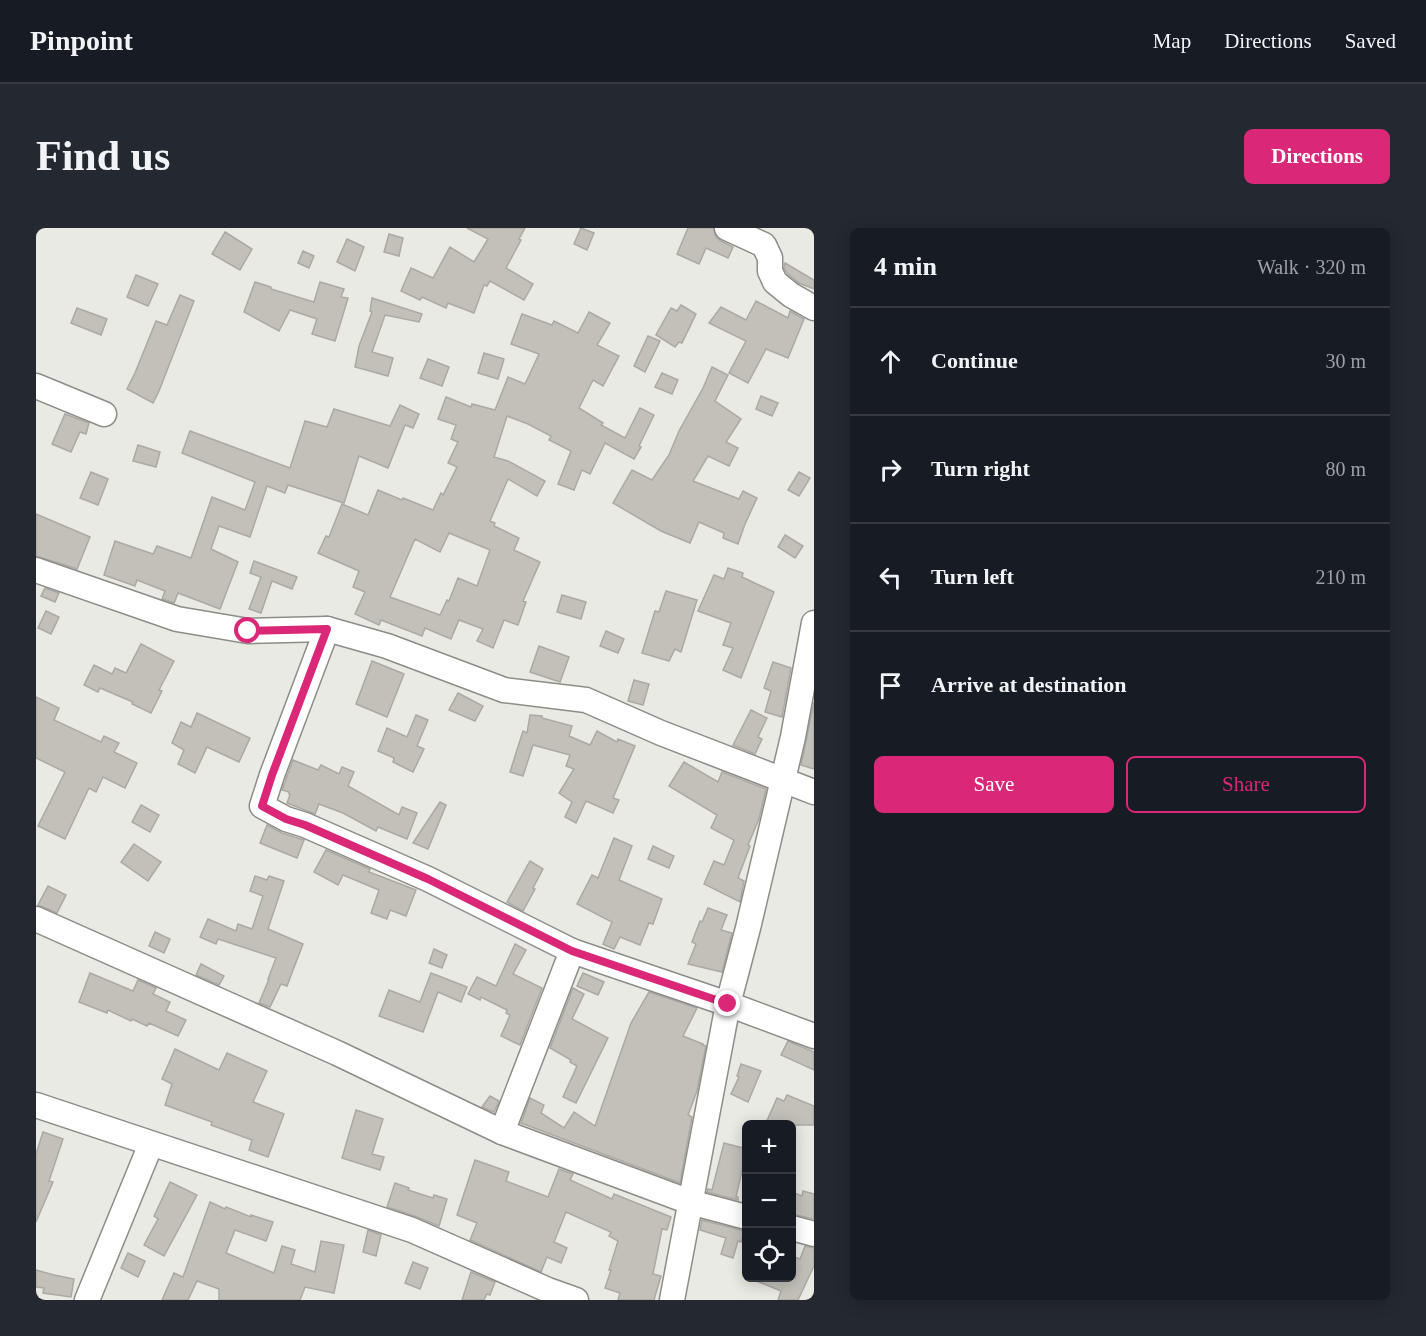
<!DOCTYPE html>
<html lang="en">
<head>
<meta charset="utf-8">
<style>
	body { margin:0; font-family:"Times New Roman",serif; background:#242831; color:#f1f3f6 }
	.controls { position:absolute; right:18px; bottom:18px; display:grid; overflow:hidden; border-radius:9px; box-shadow:0 3px 15px #0003 }
	.controls button { width:54px; height:54px; display:grid; place-items:center; padding:0; border:0; border-bottom:2px solid #363941; background:#171b24; color:#f1f3f6; font:30px sans-serif }
	.stop { position:absolute; width:18px; height:18px; margin:-14px; border:4px solid #db2777; border-radius:50%; background:#fff }
	.stop.end { background:#db2777; border-color:#fff; box-shadow:0 2px 6px #0008 }
	.list { margin:0; padding:0; list-style:none }
	h2 { display:flex; justify-content:space-between; align-items:center; height:78px; margin:0; padding:0 24px; font-size:26px }
	h2 small { font-size:20px; font-weight:400; color:#9ea1a6 }
	.list li { display:grid; grid-template-columns:39px 1fr auto; gap:18px; align-items:center; box-sizing:border-box; height:108px; padding:0 24px; border-top:2px solid #363941 }
	.list b { display:block; font-size:22px; white-space:nowrap }
	.list em { font-size:20px; font-style:normal; color:#9ea1a6 }
	.actions { display:flex; gap:12px; padding:18px 24px }
	.actions a { flex:1; padding:14px 0; border:2px solid #db2777; border-radius:9px; text-align:center; font-size:21px; color:#db2777 }
	.actions .main { background:#db2777; color:#fff }
	.icon { flex:none; width:33px; height:33px; fill:none; stroke:currentColor; stroke-width:2; stroke-linecap:round; stroke-linejoin:round }
	.map { position:relative; flex:none; width:778px; height:1072px; overflow:hidden; border-radius:9px }
	header { display:flex; align-items:center; gap:36px; box-sizing:border-box; height:84px; padding:0 30px; background:#171b24; border-bottom:2px solid #363941 }
	header strong { font-size:28px }
	nav { display:flex; gap:33px; margin-inline-start:auto; font-size:21px }
	.intro { display:flex; align-items:center; justify-content:space-between; box-sizing:border-box; height:144px; padding:0 36px }
	h1 { margin:0; font-size:42px }
	.button { padding:15px 27px; border-radius:9px; background:#db2777; color:#fff; font-size:21px; font-weight:700 }
	main { display:flex; gap:36px; padding:0 36px }
	aside { flex:1; background:#171b24; border-radius:9px; box-shadow:0 3px 15px #0003 }
	.map>svg:first-child { display:block }
</style>
</head>
<body>
<header>
<strong>Pinpoint</strong>
<nav><a>Map</a><a>Directions</a><a>Saved</a></nav>
</header>
<div class="intro"><h1>Find us</h1><a class="button">Directions</a></div>
<main>
<div class="map">
<svg width="778" height="1072" viewBox="0 0 778 1072">
	<rect width="100%" height="100%" fill="#e9eae3"/>
	<g fill="#c2c0b9" stroke="#aca9a3" stroke-width="1.5" fill-rule="evenodd">
		<path d="M431 0H489L483 11 485 12 470 40 497 56 488 72 454 53 451 58 448 57 438 85 412 75 410 80 386 69 384 72 365 63 375 40 397 50 414 19 438 34 452 11Z"/>
		<path d="M545 0 558 5 551 22 538 16Z"/>
		<path d="M652 0H677L680 9 685 13 697 19 692 30 670 20 663 36 641 26Z"/>
		<path d="M189 4 216 21 204 42 176 26Z"/>
		<path d="M353 6 367 10 363 28 348 24Z"/>
		<path d="M311 11 328 19 319 43 301 34Z"/>
		<path d="M267 23 278 28 273 40 262 35Z"/>
		<path d="M749 35 778 52V61L763 55 751 45 748 40Z"/>
		<path d="M100 47 122 56 112 78 91 69Z"/>
		<path d="M219 54 235 59V61L278 74 284 54 308 61 305 69 312 70 299 113 276 106 281 91 254 82 243 103 208 84Z"/>
		<path d="M144 67 158 73 123 163 117 175 91 161 99 145 120 93 131 97Z"/>
		<path d="M336 70 386 86 383 94 349 87 336 124 357 130 352 148 319 139 323 118 336 84 334 83Z"/>
		<path d="M720 73 752 90 754 83 768 91 752 130 730 121 712 155 693 145 710 113 673 95 685 79 710 92Z"/>
		<path d="M645 77 660 86 646 115 643 114 639 119 620 107 635 80 641 83Z"/>
		<path d="M41 80 71 91 65 107 35 95Z"/>
		<path d="M553 84 574 95 561 117 583 128 567 158 557 152 543 180 567 195 565 197 589 210 604 180 618 187 603 218 605 219 598 231 569 215 554 246 546 242 538 262 522 256 535 223 513 212 515 208 492 196 471 188 458 229 472 233 509 253 501 268 472 251 454 293 459 295 458 298 483 310 478 322 504 334 487 373 490 374 482 397 468 392 457 420 441 413 447 401 423 392 415 411 389 400 386 408 345 392 343 397 319 386 329 364 317 359 323 343 282 325 290 308 293 309 306 276 332 287 342 262 366 272 367 270 397 282 405 265 407 267 421 239 412 235 422 214 415 211 420 197 402 191 410 169 435 179 436 176 459 182 472 149 489 156 503 126 475 116 486 86 516 97 518 93 542 105ZM413 305 454 322 441 358 422 350 413 373 411 372 404 387 354 369 379 311 404 324Z"/>
		<path d="M612 108 624 113 609 144 598 138Z"/>
		<path d="M448 125 468 131 462 151 442 145Z"/>
		<path d="M392 131 413 139 406 158 384 150Z"/>
		<path d="M676 139 692 147 679 173 705 191 690 214 702 220 693 238 672 228 657 253 703 271 707 263 721 270 709 296 702 316 687 310 688 305 663 294 654 315 625 303 577 275 596 242 616 252 633 227 643 203 667 160Z"/>
		<path d="M626 145 642 152 636 166 619 159Z"/>
		<path d="M725 168 742 175 736 188 720 181Z"/>
		<path d="M364 177 383 186 377 200 369 197 352 240 323 228 308 275 252 257 249 265 231 258 214 309 183 298 175 321 202 334 184 381 142 365 138 375 126 371 129 363 101 352 99 358 68 347 79 313 117 326 121 318 155 330 176 269 209 282 219 254 146 225 154 203 254 240 269 193 291 199 298 181 354 198Z"/>
		<path d="M29 186 53 195 50 206 44 204 35 224 16 216Z"/>
		<path d="M102 217 124 224 120 239 97 233Z"/>
		<path d="M55 244 72 251 62 277 44 270Z"/>
		<path d="M763 244 774 250 763 268 752 262Z"/>
		<path d="M0 286 54 309 41 341 0 328Z"/>
		<path d="M749 307 767 318 759 330 742 319Z"/>
		<path d="M218 333 261 349 256 361 236 353 225 385 213 381 225 349 214 345Z"/>
		<path d="M692 340 707 345 706 349 738 364 705 450 687 442 697 420 687 417 695 395 662 383 678 347 688 351Z"/>
		<path d="M9 360 23 365 19 374 5 368Z"/>
		<path d="M630 363 661 372 645 424 639 421 633 433 606 425 619 383 623 384Z"/>
		<path d="M526 367 550 374 545 391 521 384Z"/>
		<path d="M10 383 23 389 15 406 2 400Z"/>
		<path d="M570 403 588 411 582 425 564 418Z"/>
		<path d="M105 416 138 433 123 462 126 463 115 485 96 476 97 474 64 460 62 464 48 457 58 437 76 446 79 440 90 445Z"/>
		<path d="M503 418 533 429 524 454 494 444Z"/>
		<path d="M336 433 368 446 351 489 320 476Z"/>
		<path d="M737 434 755 440 746 489 729 484 735 463 728 460Z"/>
		<path d="M598 452 613 456 607 477 592 473Z"/>
		<path d="M422 465 447 478 439 493 413 482Z"/>
		<path d="M0 469 23 480 18 492 65 514 68 508 83 515 78 524 101 535 89 560 67 549 60 564 53 560 29 611 2 598 29 544 0 530Z"/>
		<path d="M778 474V541L765 537Z"/>
		<path d="M715 482 731 490 722 509 726 511 719 526 697 517Z"/>
		<path d="M161 485 214 510 203 534 171 519 159 545 142 536 148 522 136 515 145 494 155 499Z"/>
		<path d="M380 487 392 492 381 518 388 521 377 544 357 534 358 530 342 523 351 500 371 509Z"/>
		<path d="M494 487 506 488V490L536 498 533 508 554 517 561 503 581 514 582 511 599 518 577 570 583 572 577 585 550 573 540 595 529 589 536 574 523 565 538 541 530 538 534 527 497 517 487 548 474 544 487 503 491 505Z"/>
		<path d="M257 532 282 542 285 537 303 546 306 539 318 544 312 558 363 587 366 579 381 585 371 611 342 599 340 603 307 585 283 576 279 586 251 575 254 567 253 566V564L246 562Z"/>
		<path d="M648 534 682 554 686 544 730 561 723 591 712 617 714 618 702 650 708 653 704 674 668 656 678 633 688 637 698 612 675 600 681 587 633 558Z"/>
		<path d="M404 574 410 577 392 621 377 615Z"/>
		<path d="M105 577 123 587 114 604 96 594Z"/>
		<path d="M231 597 246 605 268 612 261 630 224 615Z"/>
		<path d="M578 610 596 618 583 652 626 671 617 696 613 695 604 717 584 709 578 721 567 716 576 694 541 676 556 647 562 650Z"/>
		<path d="M98 616 125 634 112 653 85 634Z"/>
		<path d="M617 618 638 628 633 640 612 631Z"/>
		<path d="M290 622 334 641 333 644 380 662 370 688 354 682 351 691 335 685 343 662 307 647 302 657 278 644Z"/>
		<path d="M494 633 507 641 497 660 499 661 487 683 471 674Z"/>
		<path d="M219 648 231 652 233 648 248 653 232 701 267 716 251 758 245 756 234 779 223 775 233 751H232L240 730 182 711 180 716 164 709 172 691 200 703 202 696 216 701 227 668 214 663Z"/>
		<path d="M12 658 30 667 21 685 2 677Z"/>
		<path d="M672 680 691 687 685 702 696 705 686 744 652 736 660 716 656 714 664 693 666 694Z"/>
		<path d="M119 704 134 711 128 725 113 718Z"/>
		<path d="M479 716 490 722 477 746 506 760 484 817 465 808 474 787 470 785 471 782 445 769 444 772 432 766 441 749 460 758Z"/>
		<path d="M398 721 411 727 406 740 393 735Z"/>
		<path d="M165 736 188 748 183 757 160 747Z"/>
		<path d="M54 745 97 763 102 752 120 760 117 766 134 774 130 783 150 792 142 808 113 795 111 798 96 791 95 793 72 782 71 785 43 774Z"/>
		<path d="M395 745 431 759 425 774 402 764 387 804 343 788 353 762 384 774Z"/>
		<path d="M547 745 568 754 562 767 541 758Z"/>
		<path d="M537 760 548 766 536 791 572 810 540 875 527 869 541 838 534 834 535 832 514 820Z"/>
		<path d="M613 764 661 780 647 808 667 816 666 817 670 818 661 863 652 887 656 889 644 955 485 895 494 870 508 877 505 885 528 900 538 884 559 898 595 795Z"/>
		<path d="M752 813 778 824V842L745 827Z"/>
		<path d="M139 821 183 842 191 825 231 843 217 874 248 886 232 929 213 922 216 912 175 897 176 894 129 877 136 856 126 851Z"/>
		<path d="M705 836 725 843 712 874 695 866 703 849 701 848Z"/>
		<path d="M751 867 778 878V897H729L741 870 748 873Z"/>
		<path d="M454 868 463 873 458 884 446 879Z"/>
		<path d="M320 882 347 891 336 926 348 929 344 942 306 930Z"/>
		<path d="M7 904 27 911 13 953 17 954 0 994V926Z"/>
		<path d="M688 915 711 921 700 969H702V972L671 964 672 961 676 962Z"/>
		<path d="M439 932 473 944 470 953 512 969 523 941 537 946 534 952 576 971 578 966 635 989 631 1002 626 1001 617 1046 625 1048 618 1072H582L584 1065 569 1060 575 1042H573L582 1013 573 1008 575 1004 530 984 518 1014 531 1020 525 1035 511 1029 505 1044 434 1012 441 995 421 987Z"/>
		<path d="M134 954 161 967 128 1028 108 1017 122 991 118 988Z"/>
		<path d="M359 955 373 960 372 962 397 970 398 967 411 971 403 998 381 989 351 979Z"/>
		<path d="M767 963 778 966V991L756 986V964L766 968Z"/>
		<path d="M174 974 189 981 190 979 215 989V987L237 994 230 1013 199 1002 190 1025 238 1045 246 1018 259 1022 255 1036 279 1044 285 1013 308 1017 298 1065 269 1059 264 1072H183V1061L161 1053 152 1072H126L138 1045 147 1049Z"/>
		<path d="M666 992 709 1003 705 1014 702 1013 697 1030 685 1026 690 1010 664 1002Z"/>
		<path d="M332 1002 345 1007 340 1028 327 1024Z"/>
		<path d="M769 1018 778 1020V1038L762 1072H742L745 1063 713 1050H760L756 1048V1028L764 1031Z"/>
		<path d="M92 1025 109 1033 102 1049 85 1040Z"/>
		<path d="M377 1034 392 1040 384 1061 369 1055Z"/>
		<path d="M0 1042 18 1047 38 1051 35 1069 7 1065 8 1060 0 1059Z"/>
		<path d="M435 1044 459 1054 454 1067 451 1066 448 1072H426Z"/>
	</g>
	<g fill="none" stroke-linecap="round" stroke-linejoin="round">
		<g stroke="#8c8d87" stroke-width="27">
			<g id="minor">
				<path d="M691 0 728 17 734 30V43L739 54 755 67 778 80"/>
				<path d="M0 158 68 186"/>
				<path d="M0 342 141 391 212 403 291 401 351 418 468 462 550 472 625 505 778 564"/>
				<path d="M291 401 236 547 226 578 250 591 269 597 392 651 536 723 692 776 778 808"/>
				<path d="M0 691 301 825 466 904 654 974 710 989"/>
				<path d="M0 877 376 1002 512 1062 540 1072"/>
				<path d="M466 904 536 723"/>
				<path d="M756 1000 778 1006"/>
				<path d="M51 1072 115 916"/>
				<path d="M636 1072 692 776 712 700 757 509 778 395"/>
			</g>
		</g>
		<use href="#minor" stroke="#fff" stroke-width="24"/>
	</g>
	<g fill="none" stroke-linecap="round" stroke-linejoin="round">
		<path stroke="#db2777" stroke-width="8" d="M212 403 291 401 236 547 226 578 250 591 269 597 392 651 536 723 692 776"/>
	</g>
</svg>
<div class="controls">
<button>+</button>
<button>−</button>
<button><svg class="icon" aria-label="locate" viewBox="0 0 24 24"><circle cx="12" cy="12" r="6"/><path d="M12 2v4M12 18v4M2 12h4M18 12h4"/></svg></button>
</div>
<div class="stop" style="left:212px;top:403px"></div>
<div class="stop end" style="left:692px;top:776px"></div>
</div>
<aside>
<h2>4 min<small>Walk · 320 m</small></h2>
<ul class="list">
<li><svg class="icon" aria-label="ahead" viewBox="0 0 24 24"><path d="M12 20V5M6 11l6-6 6 6"/></svg><div><b>Continue</b></div><em>30 m</em></li>
<li><svg class="icon" aria-label="right" viewBox="0 0 24 24"><path d="M7 20v-9h11M14 6l5 5-5 5"/></svg><div><b>Turn right</b></div><em>80 m</em></li>
<li><svg class="icon" aria-label="left" viewBox="0 0 24 24"><path d="M17 20v-9H6M10 6l-5 5 5 5"/></svg><div><b>Turn left</b></div><em>210 m</em></li>
<li><svg class="icon" aria-label="arrive" viewBox="0 0 24 24"><path d="M6 21V4h12l-3 4 3 4H6"/></svg><div><b>Arrive at destination</b></div></li>
</ul>
<div class="actions"><a class="main">Save</a><a>Share</a></div>
</aside>
</main>
</body>
</html>
